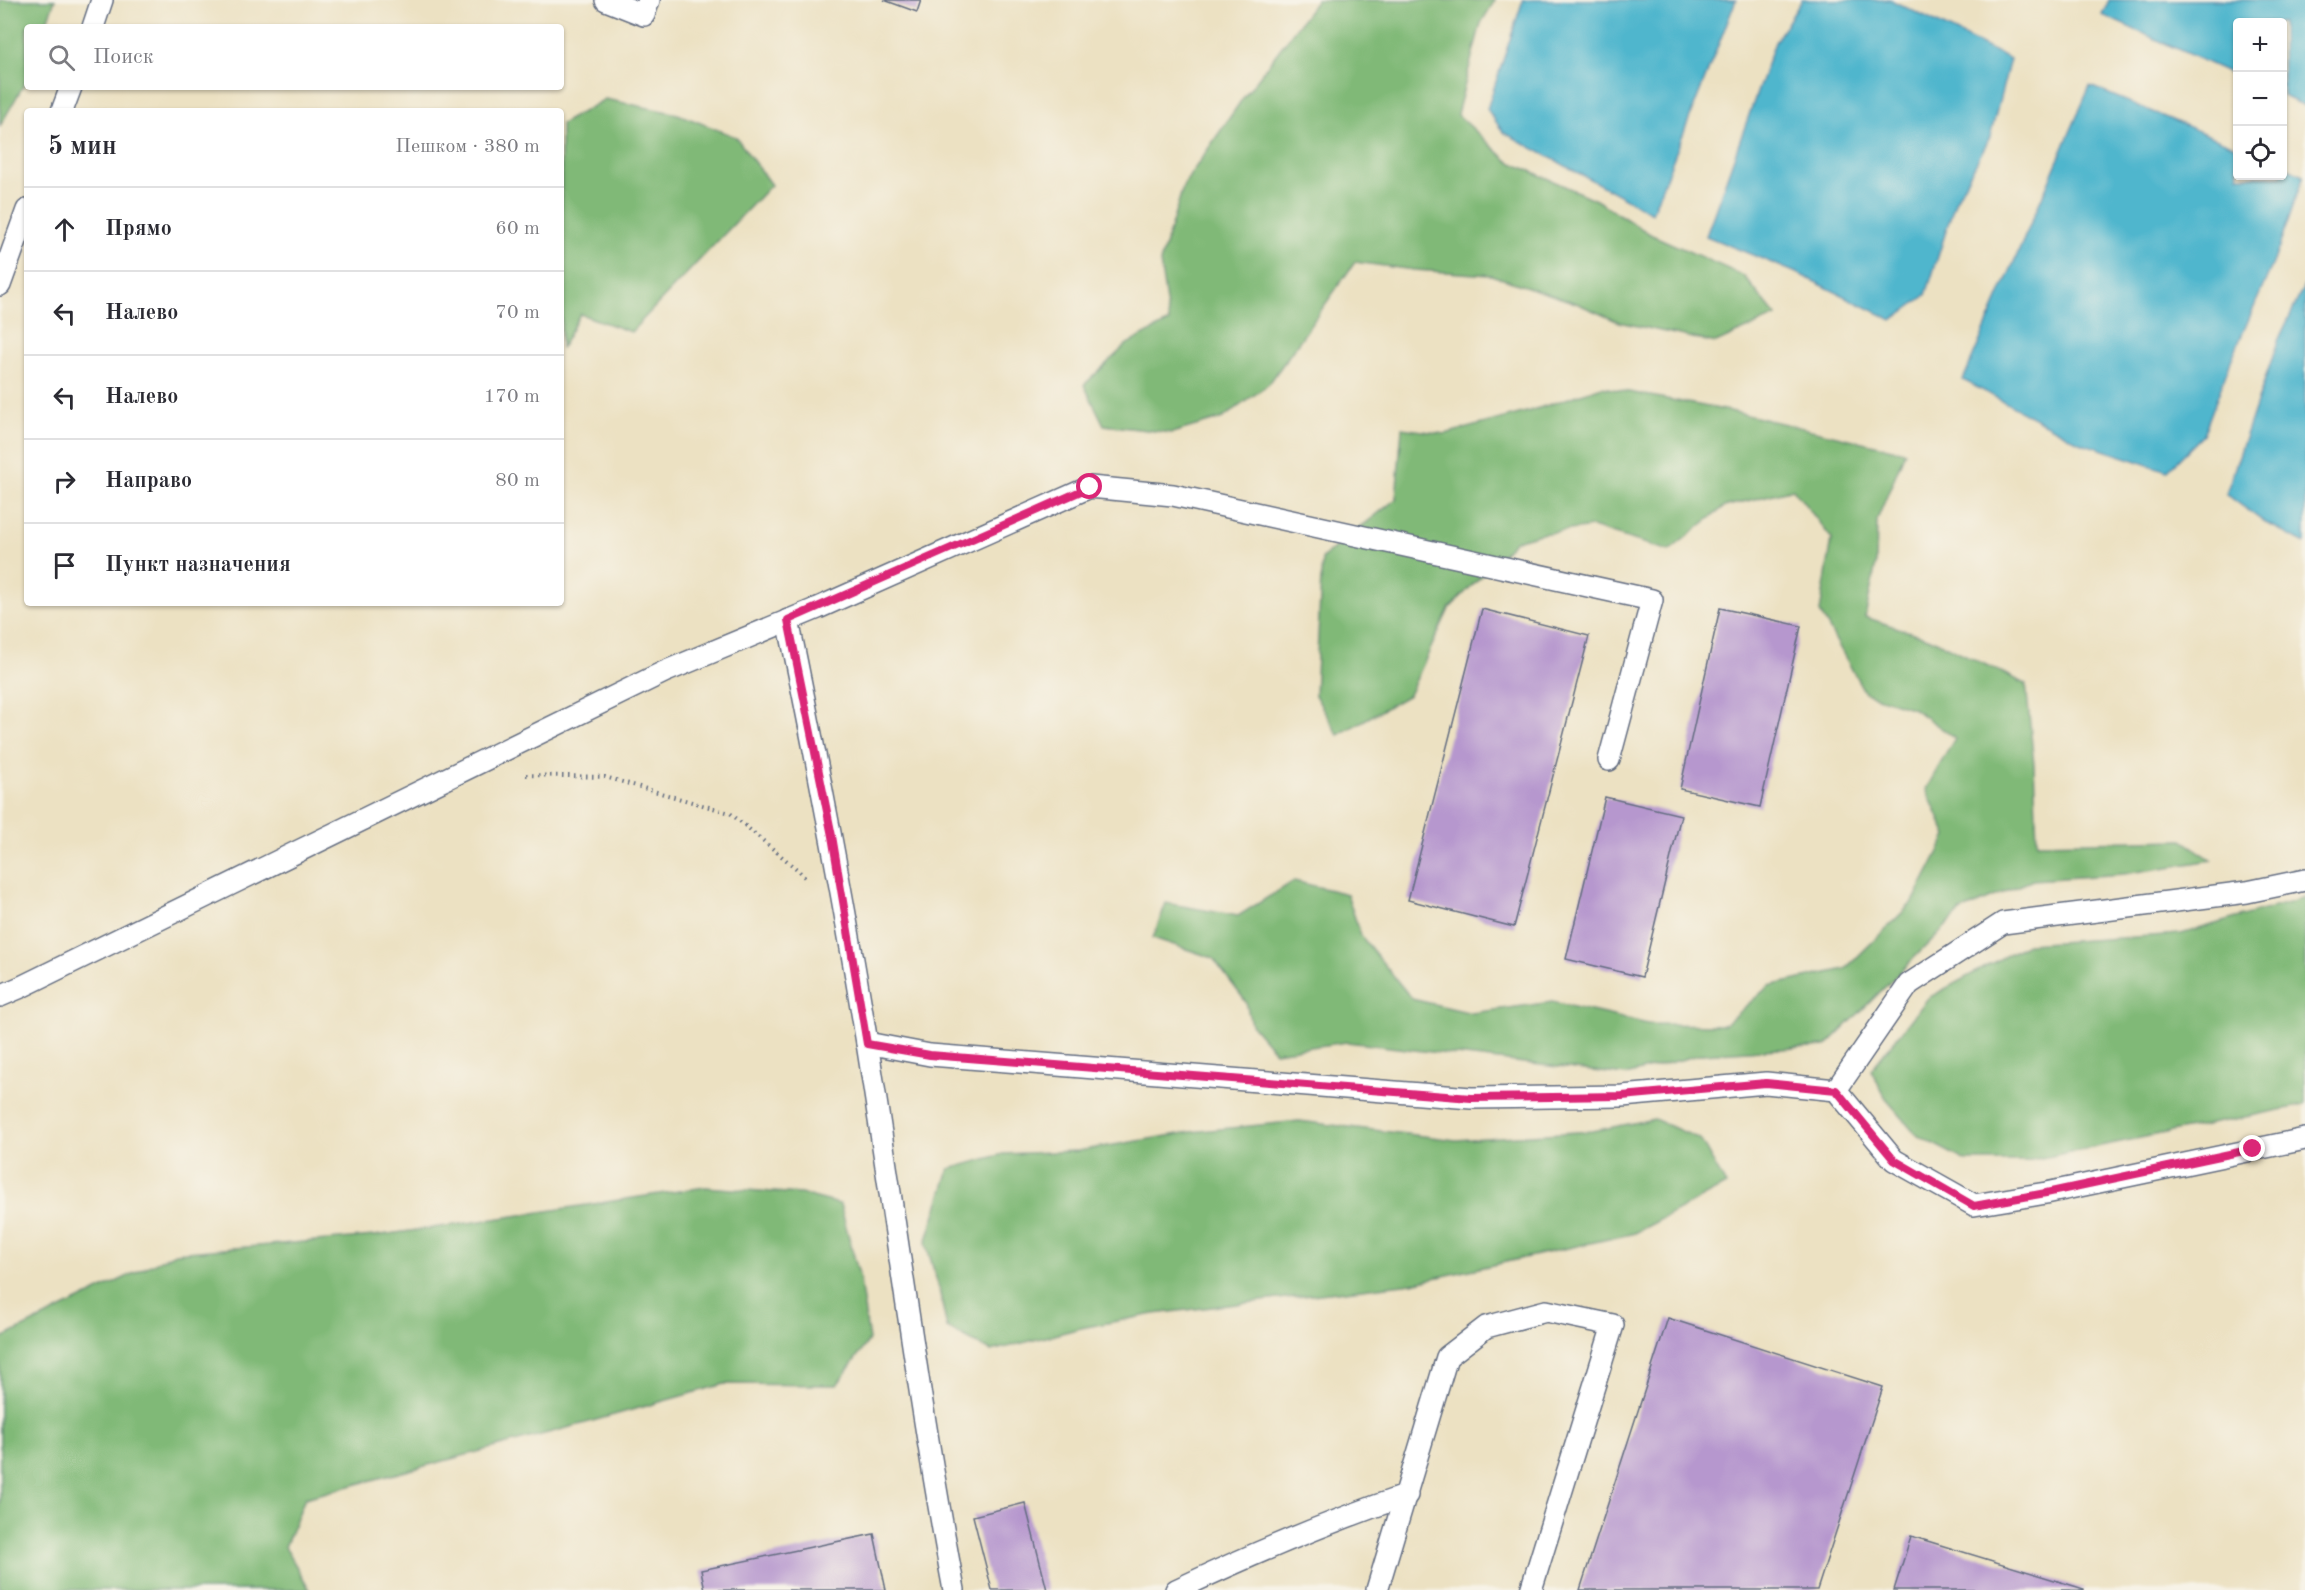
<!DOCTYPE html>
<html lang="ru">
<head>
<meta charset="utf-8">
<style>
	body { margin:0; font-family:"Old Standard TT",serif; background:#f2f2f3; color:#2b2b33 }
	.controls { position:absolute; right:18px; top:18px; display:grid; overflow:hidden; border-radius:6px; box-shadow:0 2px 4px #0004 }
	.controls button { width:54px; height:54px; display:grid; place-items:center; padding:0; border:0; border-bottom:2px solid #e1e1e2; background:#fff; color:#2b2b33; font:30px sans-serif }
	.stop { position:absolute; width:18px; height:18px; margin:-14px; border:4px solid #db2777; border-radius:50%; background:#fff }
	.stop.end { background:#db2777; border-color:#fff; box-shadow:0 2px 6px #0008 }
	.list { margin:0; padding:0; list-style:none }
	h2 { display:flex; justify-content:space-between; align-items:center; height:78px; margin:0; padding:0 24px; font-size:26px }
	h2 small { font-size:20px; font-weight:400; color:#7c7c81 }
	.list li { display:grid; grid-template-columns:39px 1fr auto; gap:18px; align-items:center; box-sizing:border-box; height:84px; padding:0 24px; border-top:2px solid #e1e1e2 }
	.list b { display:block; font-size:22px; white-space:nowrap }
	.list em { font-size:20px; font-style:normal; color:#7c7c81 }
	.icon { flex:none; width:33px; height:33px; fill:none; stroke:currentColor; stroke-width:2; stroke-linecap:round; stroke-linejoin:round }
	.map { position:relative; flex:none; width:2305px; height:1590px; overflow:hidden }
	.search { position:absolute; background:#fff; box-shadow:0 2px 4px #0004; left:24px; top:24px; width:540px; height:66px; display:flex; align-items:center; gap:15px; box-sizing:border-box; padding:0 21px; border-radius:6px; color:#7c7c81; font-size:22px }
	.panel { position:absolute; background:#fff; box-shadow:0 2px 4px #0004; left:24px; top:108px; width:540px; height:498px; border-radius:6px }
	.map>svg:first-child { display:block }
</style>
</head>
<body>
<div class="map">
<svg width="2305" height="1590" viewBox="0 0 2305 1590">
	<rect width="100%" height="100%" fill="#f7f3e8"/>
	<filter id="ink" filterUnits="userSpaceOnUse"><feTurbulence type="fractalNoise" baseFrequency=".0167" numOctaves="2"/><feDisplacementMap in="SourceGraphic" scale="12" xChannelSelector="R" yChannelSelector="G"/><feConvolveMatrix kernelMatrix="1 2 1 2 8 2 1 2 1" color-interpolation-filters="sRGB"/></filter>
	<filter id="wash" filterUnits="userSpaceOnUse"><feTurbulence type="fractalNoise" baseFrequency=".008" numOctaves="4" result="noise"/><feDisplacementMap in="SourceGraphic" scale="24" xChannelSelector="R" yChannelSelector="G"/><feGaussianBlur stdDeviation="1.35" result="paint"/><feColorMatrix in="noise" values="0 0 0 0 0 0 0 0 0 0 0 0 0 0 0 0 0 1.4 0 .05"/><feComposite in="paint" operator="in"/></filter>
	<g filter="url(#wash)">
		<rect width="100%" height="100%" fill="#ece1c2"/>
		<g fill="#80b977" stroke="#4e746a" stroke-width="1.5">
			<path d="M0 0H55L45 27H27V79L0 126Z"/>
			<path d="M1317 0H1495L1481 23 1457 114 1508 161 1596 200 1650 234 1744 276 1776 316 1716 343 1619 322 1576 303 1491 275 1414 270 1355 262 1269 384 1223 418 1172 433 1104 425 1084 385 1127 344 1169 322 1160 262 1184 184 1243 98Z"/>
			<path d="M605 99 678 114 736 137 771 185 631 332 580 314 561 349V124Z"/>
			<path d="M1602 387 1730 411 1905 452 1877 520 1876 564 1865 617 1934 640 2026 684 2034 765 2037 843 2182 840 2212 860 2124 874 2033 880 1961 911 1826 1046 1702 1054 1626 1075 1347 1042 1275 1052 1251 1024 1246 1002 1213 958 1153 938 1166 903 1238 916 1294 881 1347 894 1361 936 1412 999 1472 1013 1552 1002 1648 1024 1724 1025 1769 986 1845 969 1913 902 1947 836 1926 789 1955 738 1914 709 1865 693 1820 612 1832 539 1793 489 1724 507 1669 551 1592 527 1540 534 1515 541 1449 609 1409 695 1338 735 1315 695 1322 558 1396 499 1402 428 1445 434 1530 411Z"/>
			<path d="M2305 898V1105L2026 1161H1966L1918 1136 1887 1100 1871 1070 1928 998 2027 944 2181 934Z"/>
			<path d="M1654 1119 1700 1139 1726 1185 1635 1233 1412 1283 1154 1314 1081 1328 991 1351 947 1328 939 1289 926 1243 949 1169 1003 1154 1078 1151 1191 1132 1299 1121 1456 1140 1592 1131Z"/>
			<path d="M705 1187 801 1194 840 1204 859 1275 869 1340 837 1385 724 1384 582 1424 305 1498 285 1547 310 1590H0V1339L175 1253 374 1236 461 1224Z"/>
		</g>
		<g fill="#4fb6cd" stroke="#357296" stroke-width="1.5">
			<path d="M1523 0H1736L1652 213 1503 132 1487 109Z"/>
			<path d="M1802 0H1891L2010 59 1990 137 1955 202 1926 295 1892 320 1799 274 1706 236 1775 42Z"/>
			<path d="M2109 0H2305V106L2283 96 2282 22H2238L2237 76 2102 15Z"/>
			<path d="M2090 86 2237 147 2238 176H2282L2283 166 2304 175 2274 261 2232 358 2203 435 2167 471 2079 442 1963 380Z"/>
			<path d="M2305 284V544L2264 522 2226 494 2278 341Z"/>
		</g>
		<g id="blocks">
			<g fill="#b697ce">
				<path d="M884 0H921L917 12Z"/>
				<path d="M1720 608 1801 626 1760 807 1680 789Z"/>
				<path d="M1482 609 1589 636 1514 927 1408 900Z"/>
				<path d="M1605 797 1681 815 1642 977 1566 959Z"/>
				<path d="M1668 1318 1883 1387 1817 1590H1580Z"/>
				<path d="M1025 1503 1047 1590H992L973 1516Z"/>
				<path d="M874 1534 886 1590H705L701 1570Z"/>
				<path d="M1911 1536 2084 1589V1590H1894Z"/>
			</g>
		</g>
	</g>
	<g filter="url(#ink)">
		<use href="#blocks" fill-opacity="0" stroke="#646d81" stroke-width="1.5"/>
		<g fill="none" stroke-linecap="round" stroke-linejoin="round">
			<g stroke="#646d81" stroke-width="24">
				<g id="lane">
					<path d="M606 0 644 15 649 0"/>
					<path d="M93 27 102 0"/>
					<path d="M62 111 71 87"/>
					<path d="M0 285 27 210"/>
					<path d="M788 620C817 761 844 901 867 1043 896 1225 920 1408 954 1590"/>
					<path d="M0 996 21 987 664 672 818 608 1090 487 1173 495 1652 600 1609 760"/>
					<path d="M867 1043 930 1055 1471 1098 1622 1096 1766 1083 1836 1090 1894 1160 1974 1205 2046 1193 2305 1139"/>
					<path d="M1836 1090 1909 984 2003 923 2247 892 2305 880"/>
					<path d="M1176 1590C1252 1554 1328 1522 1407 1495"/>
					<path d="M1377 1590 1447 1357 1486 1327 1546 1311 1613 1325 1531 1590"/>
				</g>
			</g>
			<path stroke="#646d81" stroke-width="4" stroke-dasharray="1.5 4.5" stroke-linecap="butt" d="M526 775 605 777 730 813 798 870 806 879"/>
			<use href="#lane" stroke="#fff" stroke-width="21"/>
		</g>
	</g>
	<g fill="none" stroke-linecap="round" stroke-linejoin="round" filter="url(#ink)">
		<path stroke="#db2777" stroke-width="8" d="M1090 487 788 620 832 836 867 1044 930 1055 1471 1098 1622 1096 1766 1083 1836 1090 1894 1160 1974 1206 2046 1193 2253 1149"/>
	</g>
</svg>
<div class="controls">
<button>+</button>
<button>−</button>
<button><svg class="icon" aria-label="locate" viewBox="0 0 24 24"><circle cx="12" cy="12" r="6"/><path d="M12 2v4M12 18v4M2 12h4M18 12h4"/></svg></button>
</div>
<div class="stop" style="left:1090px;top:487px"></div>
<div class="stop end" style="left:2253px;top:1149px"></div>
<div class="search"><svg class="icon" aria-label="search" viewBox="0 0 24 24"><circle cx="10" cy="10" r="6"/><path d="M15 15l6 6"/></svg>Поиск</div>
<section class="panel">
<h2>5 мин<small>Пешком · 380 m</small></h2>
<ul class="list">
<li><svg class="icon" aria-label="ahead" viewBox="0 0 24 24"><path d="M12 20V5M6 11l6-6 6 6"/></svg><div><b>Прямо</b></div><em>60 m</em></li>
<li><svg class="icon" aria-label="left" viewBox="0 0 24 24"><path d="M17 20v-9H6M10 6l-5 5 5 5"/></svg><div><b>Налево</b></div><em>70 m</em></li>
<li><svg class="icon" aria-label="left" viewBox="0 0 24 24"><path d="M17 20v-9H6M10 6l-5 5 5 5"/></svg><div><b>Налево</b></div><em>170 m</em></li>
<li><svg class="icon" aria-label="right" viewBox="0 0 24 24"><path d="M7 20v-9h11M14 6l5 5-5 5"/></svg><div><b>Направо</b></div><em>80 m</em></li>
<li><svg class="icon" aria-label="arrive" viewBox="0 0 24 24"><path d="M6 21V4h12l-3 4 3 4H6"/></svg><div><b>Пункт назначения</b></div></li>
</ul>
</section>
</div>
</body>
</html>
